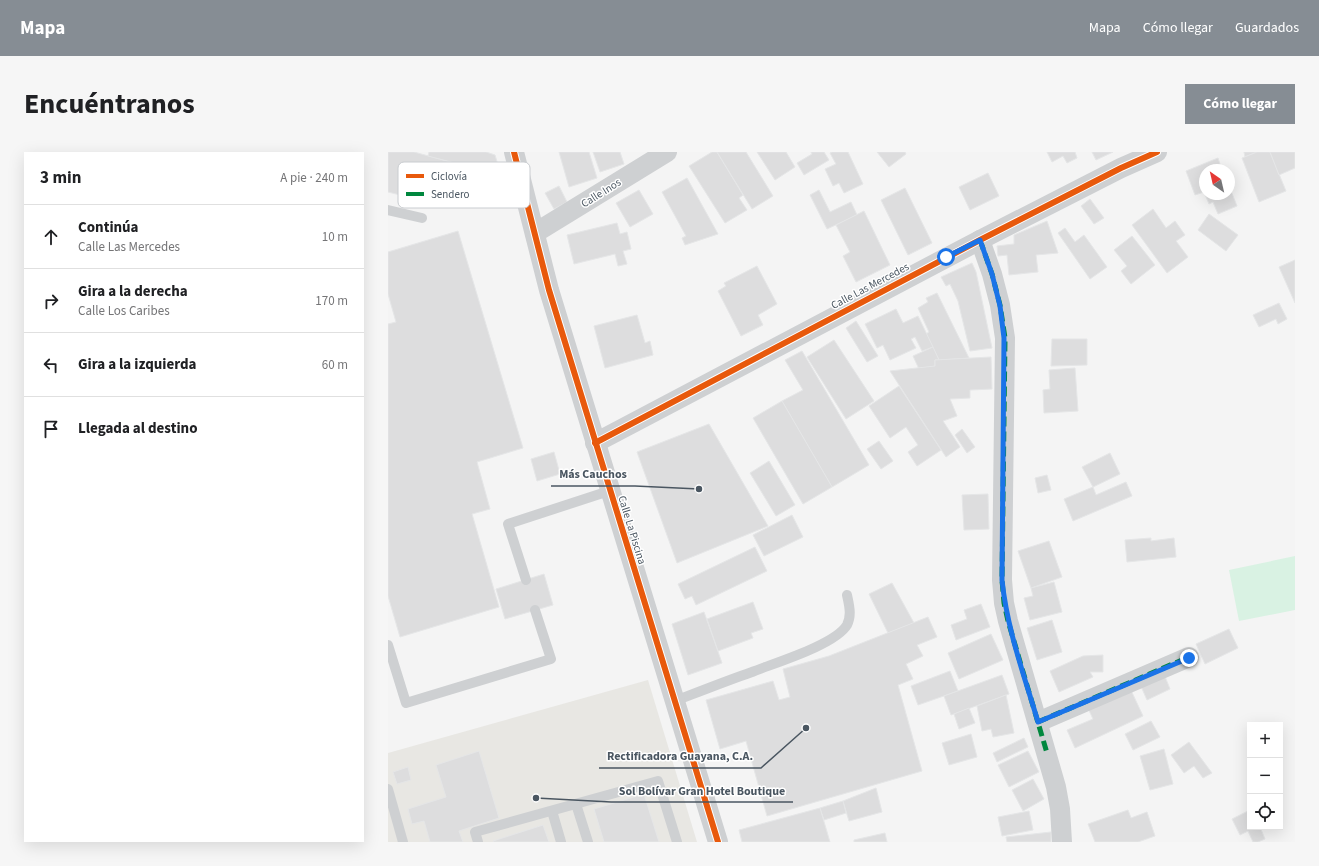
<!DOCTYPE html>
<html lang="es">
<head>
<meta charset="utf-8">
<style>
	body { margin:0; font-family:"Source Sans 3",sans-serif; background:#f6f6f6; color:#202124 }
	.controls { position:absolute; right:12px; bottom:12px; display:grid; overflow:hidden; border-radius:0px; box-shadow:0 4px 16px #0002 }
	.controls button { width:36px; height:36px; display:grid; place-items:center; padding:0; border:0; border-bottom:1px solid #e0e0e0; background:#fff; color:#202124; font:20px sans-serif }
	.compass { position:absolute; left:811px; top:12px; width:36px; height:36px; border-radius:50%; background:#fff; box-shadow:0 4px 16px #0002; rotate:326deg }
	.stop { position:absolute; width:12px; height:12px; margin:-9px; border:3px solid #1a73e8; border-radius:50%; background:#fff }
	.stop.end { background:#1a73e8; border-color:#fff; box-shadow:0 1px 4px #0008 }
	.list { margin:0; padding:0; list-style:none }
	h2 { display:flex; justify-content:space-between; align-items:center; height:52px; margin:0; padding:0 16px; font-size:17px }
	h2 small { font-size:13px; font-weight:400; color:#757577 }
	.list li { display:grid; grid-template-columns:26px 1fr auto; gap:12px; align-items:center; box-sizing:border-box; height:64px; padding:0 16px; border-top:1px solid #e0e0e0 }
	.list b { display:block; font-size:15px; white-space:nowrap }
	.list p { margin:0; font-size:13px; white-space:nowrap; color:#757577 }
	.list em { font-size:13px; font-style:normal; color:#757577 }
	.icon { flex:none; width:22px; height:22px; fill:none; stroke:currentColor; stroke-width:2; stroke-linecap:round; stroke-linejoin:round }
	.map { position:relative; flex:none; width:907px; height:690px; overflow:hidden; border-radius:0px }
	header { display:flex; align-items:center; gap:24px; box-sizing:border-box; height:56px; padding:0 20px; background:#868d94; color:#fff }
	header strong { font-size:19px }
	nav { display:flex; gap:22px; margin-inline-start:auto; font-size:14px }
	.intro { display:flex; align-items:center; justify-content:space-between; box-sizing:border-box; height:96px; padding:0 24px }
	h1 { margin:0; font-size:28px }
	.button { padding:10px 18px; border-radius:0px; background:#868d94; color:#fff; font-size:14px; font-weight:700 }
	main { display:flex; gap:24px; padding:0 24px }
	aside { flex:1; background:#fff; border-radius:0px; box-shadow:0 4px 16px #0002 }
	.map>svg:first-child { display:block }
</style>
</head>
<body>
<header>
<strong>Mapa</strong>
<nav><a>Mapa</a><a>Cómo llegar</a><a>Guardados</a></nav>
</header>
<div class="intro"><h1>Encuéntranos</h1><a class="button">Cómo llegar</a></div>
<main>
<aside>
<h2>3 min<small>A pie · 240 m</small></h2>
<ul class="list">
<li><svg class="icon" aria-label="ahead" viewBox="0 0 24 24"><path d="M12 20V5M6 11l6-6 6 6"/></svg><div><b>Continúa</b><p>Calle Las Mercedes</p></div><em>10 m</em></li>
<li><svg class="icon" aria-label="right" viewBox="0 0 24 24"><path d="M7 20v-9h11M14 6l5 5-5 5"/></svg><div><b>Gira a la derecha</b><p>Calle Los Caribes</p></div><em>170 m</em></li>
<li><svg class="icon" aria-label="left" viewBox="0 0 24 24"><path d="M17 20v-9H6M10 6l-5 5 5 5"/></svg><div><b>Gira a la izquierda</b></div><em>60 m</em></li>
<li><svg class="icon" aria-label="arrive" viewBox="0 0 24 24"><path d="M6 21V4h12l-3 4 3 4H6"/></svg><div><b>Llegada al destino</b></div></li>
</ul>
</aside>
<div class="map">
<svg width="907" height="690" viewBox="0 0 907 690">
	<rect width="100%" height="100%" fill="#f4f4f4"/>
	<path fill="#e8e7e3" d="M260 528 309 690H0V601Z"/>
	<path fill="#d9f2e3" d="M907 404V458L851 469 841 418Z"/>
	<g fill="#ddddde" stroke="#e5e6e7">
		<path d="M0 0H26L81 15 71 52 33 42 32 48 0 40Z"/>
		<path d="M41 0H98L107 3 113 23 40 4Z"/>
		<path d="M171 0H201L209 26 181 35Z"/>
		<path d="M205 0H232L236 12 212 20Z"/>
		<path d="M324 0H329L355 43 351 46 359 58 337 71 301 14Z"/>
		<path d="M329 0H358L385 44 364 57Z"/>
		<path d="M369 0H398L407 15 387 28Z"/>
		<path d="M423 0H436L441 8 416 23 409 11 424 2Z"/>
		<path d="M444 0H460L475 32 456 41 451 31 445 34 437 17 448 12 442 1Z"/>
		<path d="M489 0H517L518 2 501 15Z"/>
		<path d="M659 0H687L689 6 679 11 675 4 664 10Z"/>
		<path d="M704 0H725L708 8Z"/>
		<path d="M856 0H869L857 5Z"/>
		<path d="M869 0H882L898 39 871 50 854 6Z"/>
		<path d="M882 0H907V16L891 23Z"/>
		<path d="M830 6 834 18H817V42H841V34L849 54 830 62 825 50 821 52 816 40 807 43 798 19Z"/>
		<path d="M600 21 611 44 582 58 571 35Z"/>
		<path d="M299 26 330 82 297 93 294 86 298 84 274 40Z"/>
		<path d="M171 34 179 50 166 57 157 41Z"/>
		<path d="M517 36 544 91 520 103 493 48Z"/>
		<path d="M251 38 265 62 242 75 228 51Z"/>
		<path d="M431 38 442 60 463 50 469 63 439 77 422 43Z"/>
		<path d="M702 47 716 66 706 72 693 54Z"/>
		<path d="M765 57 778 76 787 69 797 83 788 89 800 105 779 121 744 73Z"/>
		<path d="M476 59 502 113 468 130 455 104 462 100 448 73Z"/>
		<path d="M821 62 850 83 838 99 810 78Z"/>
		<path d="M659 69 670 101 648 103 650 120 621 123 619 103 610 104 609 94 626 92V83Z"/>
		<path d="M229 71 232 82 239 80 243 97 235 99 239 112 230 114 227 102 186 112 179 83Z"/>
		<path d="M677 76 687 90 696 83 719 115 702 127 670 81Z"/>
		<path d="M70 79 135 296 89 310 102 357 84 362 111 455 12 485 0 444V172L8 170 0 142V100Z"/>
		<path d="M744 84 767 113 743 132 733 119 739 114 726 98Z"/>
		<path d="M907 108V151L891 115Z"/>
		<path d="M584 111 588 120 604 196 582 199 570 149 562 132 558 134 553 125Z"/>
		<path d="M369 114 389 152 370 163 375 173 353 184 330 139 338 134 336 131Z"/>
		<path d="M549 141 581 206 551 208 538 182 541 180 530 156 540 150 538 146Z"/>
		<path d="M891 151 899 167 890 172 888 167 871 175 865 163Z"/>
		<path d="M508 157 515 171 530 164 545 195 534 199 527 185 523 187 528 196 502 208 495 193 489 196 477 172Z"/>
		<path d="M249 163 257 191 262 189 265 203 217 216 206 174Z"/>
		<path d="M468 169 490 204 479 210 458 176Z"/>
		<path d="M664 187H699V213L663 214Z"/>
		<path d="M446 188 486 249 458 267 419 205Z"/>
		<path d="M545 195 551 208H547V214L531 217 525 204Z"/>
		<path d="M414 199 481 313 444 335 394 249 415 238 397 208Z"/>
		<path d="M603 205 604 237 582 238V246L562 247 569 264 555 269 572 295 558 305 502 219 547 214V208Z"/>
		<path d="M687 216 690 259 656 261 655 238 662 237 661 218Z"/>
		<path d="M511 234 553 298 529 314 520 300 530 293 518 275 502 286 481 254Z"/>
		<path d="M394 249 444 335 415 352 365 266Z"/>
		<path d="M321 272 380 374 289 411 249 300Z"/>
		<path d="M574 277 587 295 579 301 567 283Z"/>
		<path d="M491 289 505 309 493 317 479 297Z"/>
		<path d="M166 300 172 322 149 329 143 307Z"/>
		<path d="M722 301 732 322 705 335 694 315Z"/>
		<path d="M381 309 407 353 388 364 362 321Z"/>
		<path d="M659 323 663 338 650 341 647 326Z"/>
		<path d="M738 330 744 344 685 369 676 347 705 335 708 343Z"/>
		<path d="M600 342 601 377 576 378 574 343Z"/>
		<path d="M404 363 415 385 376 404 365 383Z"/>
		<path d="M763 386V389L786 386 788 405 739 410 737 388Z"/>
		<path d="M661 389 674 425 643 436 630 399Z"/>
		<path d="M367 395 379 419 308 453 304 444 297 447 290 432Z"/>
		<path d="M156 422 165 453 117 467 108 437Z"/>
		<path d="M666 430 674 460 642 468 636 446 645 444 643 436Z"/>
		<path d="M504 431 526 471 500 481 481 442Z"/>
		<path d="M365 450 375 477 363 481 365 486 330 499 319 467Z"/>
		<path d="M593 452 602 475 568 488 563 473 579 467 576 458Z"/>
		<path d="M316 460 334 511 300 523 284 472Z"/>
		<path d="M540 465 549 485 529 493 535 504 518 512 525 527 510 533 534 619 379 664 358 589 332 597 318 548 385 529 391 548 402 545 395 517 441 504Z"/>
		<path d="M664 468 674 500 649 508 639 476Z"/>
		<path d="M841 477 850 496 817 512 808 492Z"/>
		<path d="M603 482 615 508 571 527 560 501Z"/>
		<path d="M715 503V520H702L705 525 671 540 662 519 695 504Z"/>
		<path d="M562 519 570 539 530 553 523 534Z"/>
		<path d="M776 522 782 537 759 548 752 532Z"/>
		<path d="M614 523 621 542 563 563 556 544Z"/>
		<path d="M741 534 755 564 687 596 679 578 705 567 699 554Z"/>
		<path d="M618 543 626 581 605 585 603 577 594 579 589 554Z"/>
		<path d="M581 556 587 571 571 577 566 562Z"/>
		<path d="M763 569 772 585 745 598 737 582Z"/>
		<path d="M583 582 589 605 561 613 554 591Z"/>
		<path d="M636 586 640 595 609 610 605 601Z"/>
		<path d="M801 590 824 621 815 626 806 614 796 621 783 603Z"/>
		<path d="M776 597 785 632 762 638 752 604Z"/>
		<path d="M91 599 111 666 71 679 75 690H42L36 669 24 672 20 657 58 645 48 613Z"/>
		<path d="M640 599 651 620 621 635 610 613Z"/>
		<path d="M20 615 23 628 9 632 5 620Z"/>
		<path d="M645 627 656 647 635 659 624 638Z"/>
		<path d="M488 636 494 660 461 669 455 649Z"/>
		<path d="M256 642 271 690H216L206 657Z"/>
		<path d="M455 649 458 661 436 668 432 656Z"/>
		<path d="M432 656 442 690H354L351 678Z"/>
		<path d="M740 658 743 666 759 660 767 684 750 690H707L700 672Z"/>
		<path d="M862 658V675H872L877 687 870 690H865L860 679 852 683 844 667Z"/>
		<path d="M641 659 645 678 614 684 610 665Z"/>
		<path d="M155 673 161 690H106L105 689Z"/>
		<path d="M663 680V690H619L618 685Z"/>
		<path d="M497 681 499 690H466V688Z"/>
	</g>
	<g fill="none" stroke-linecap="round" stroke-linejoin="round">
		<g stroke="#ced0d2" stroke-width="10">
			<path d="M0 58 34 66"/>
			<path d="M138 428 120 372 221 339"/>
			<path d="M0 493 18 551 163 507 147 458"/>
			<path d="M287 549C313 539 338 529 364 520 386 511 447 493 459 473 464 463 461 453 459 443"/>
			<path d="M0 637 15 690"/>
			<path d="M188 652 200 690"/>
			<path d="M164 659 173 690"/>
			<path d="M90 690 87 680 270 629 289 690"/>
		</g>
		<g stroke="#ced0d2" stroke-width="20">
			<path d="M126 0 161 138 330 690"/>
			<path d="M147 81 279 0"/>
			<path d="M592 88 604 122 612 153 617 186 614 428 616 451 620 469 668 635 672 657 674 690"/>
			<path d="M207 291 592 88 733 16 769 0"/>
			<path d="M650 570 801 505"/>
		</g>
		<g stroke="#00873e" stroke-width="5" stroke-dasharray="10 5" stroke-linecap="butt">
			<path d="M592 88 604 122 612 153 617 186 614 428 616 451 620 469 659 601"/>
			<path d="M650 570 801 505"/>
		</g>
		<g stroke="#fff" stroke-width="8">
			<g id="cycleway">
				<path d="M126 0 161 138 330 690"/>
				<path d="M207 291 592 88 733 16 769 0"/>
			</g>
		</g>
		<use href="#cycleway" stroke="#e8590c" stroke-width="6"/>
	</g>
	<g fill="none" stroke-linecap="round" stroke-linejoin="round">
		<path stroke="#1a73e8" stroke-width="5" d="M558 105 592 88 604 122 612 154 616 186 614 428C619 477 636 523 650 570L801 506"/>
	</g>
	<g text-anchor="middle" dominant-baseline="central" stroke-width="3" stroke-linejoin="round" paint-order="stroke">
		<g font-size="11" fill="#4a5661" stroke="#fff">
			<text transform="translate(213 41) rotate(-32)">Calle Inos</text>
			<text transform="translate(482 134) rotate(-28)">Calle Las Mercedes</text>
			<text transform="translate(244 378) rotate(73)">Calle La Piscina</text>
		</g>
	</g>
	<rect x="10" y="10" width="132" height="46" rx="6" fill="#fff" stroke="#c9ccd0" stroke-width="1"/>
	<rect x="18" y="22" width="18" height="4" fill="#e8590c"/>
	<rect x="18" y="40" width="18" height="4" fill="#00873e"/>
	<g font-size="11" fill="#4a5661">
		<text x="43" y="28">Ciclovía</text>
		<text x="43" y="46">Sendero</text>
	</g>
	<path fill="none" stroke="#4a5661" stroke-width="1.5" d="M311 337L247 334H163M418 576L373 616H211M148 646L223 650H405"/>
	<g fill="#4a5661" stroke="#fff" stroke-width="1.5">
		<circle cx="311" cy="337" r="4"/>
		<circle cx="418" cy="576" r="4"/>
		<circle cx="148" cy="646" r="4"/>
	</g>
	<g font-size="12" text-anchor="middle" font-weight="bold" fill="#4a5661" stroke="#fff" stroke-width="3" stroke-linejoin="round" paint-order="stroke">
		<text x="205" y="326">Más Cauchos</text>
		<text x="292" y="608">Rectificadora Guayana, C.A.</text>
		<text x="314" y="643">Sol Bolívar Gran Hotel Boutique</text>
	</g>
</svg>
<div class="controls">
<button>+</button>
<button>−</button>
<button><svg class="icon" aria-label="locate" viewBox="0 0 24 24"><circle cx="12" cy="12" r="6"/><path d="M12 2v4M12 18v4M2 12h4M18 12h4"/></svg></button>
</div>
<svg class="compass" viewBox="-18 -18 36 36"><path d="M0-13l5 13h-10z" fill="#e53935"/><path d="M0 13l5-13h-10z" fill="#757577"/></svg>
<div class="stop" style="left:558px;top:105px"></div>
<div class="stop end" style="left:801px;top:506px"></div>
</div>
</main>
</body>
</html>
